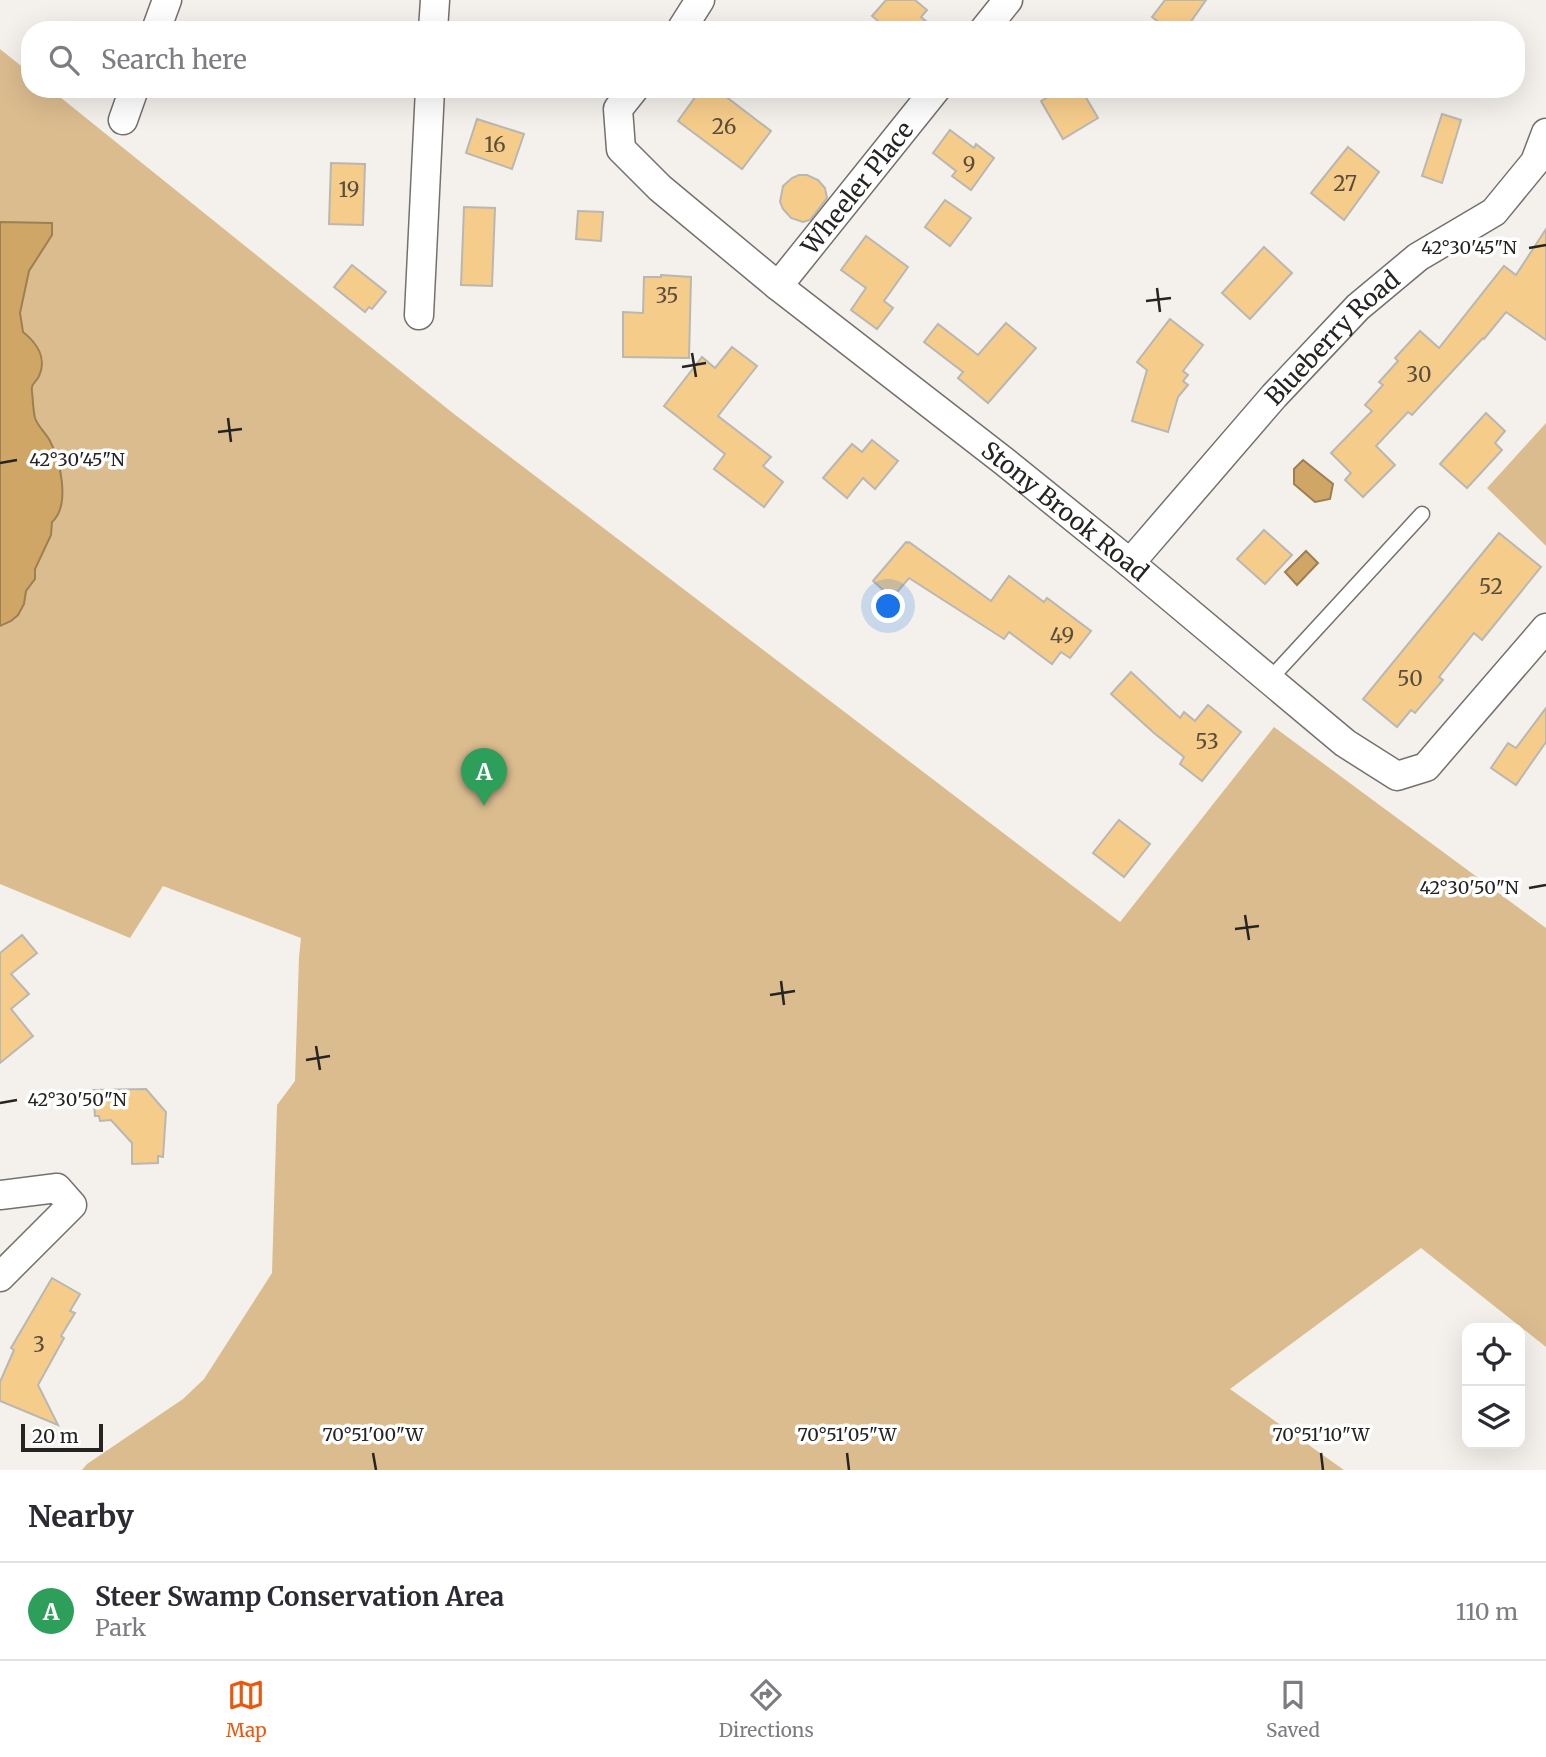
<!DOCTYPE html>
<html lang="en">
<head>
<meta charset="utf-8">
<style>
	body { margin:0; font-family:Merriweather,serif; background:#f7f7f7; color:#2b2b33 }
	.controls { position:absolute; right:21px; bottom:21px; display:grid; overflow:hidden; border-radius:14px; box-shadow:0 7px 28px #0002 }
	.controls button { width:63px; height:63px; display:grid; place-items:center; padding:0; border:0; border-bottom:2px solid #e1e1e2; background:#fff; color:#2b2b33; font:35px sans-serif }
	.scale { position:absolute; left:21px; bottom:18px; width:82px; box-sizing:border-box; padding-left:7px; border:4px solid #252422; border-top:0; font-size:19px; line-height:24px; white-space:nowrap; color:#252422; -webkit-text-stroke:5px #fff; paint-order:stroke }
	.you { position:absolute; left:889px; top:607px; width:24px; height:24px; margin:-18px; border:5px solid #fff; border-radius:50%; background:#1a73e8; box-shadow:0 0 0 10px #1a73e833 }
	.badge { display:grid; place-items:center; width:46px; height:46px; border-radius:50%; background:#ea580c; color:#fff; font-size:23px; font-weight:700 }
	.pin { position:absolute; translate:-50% -58px; filter:drop-shadow(0 2px 4px #0008) }
	.pin::after { content:''; position:absolute; top:37px; width:24px; height:21px; background:inherit; clip-path:polygon(0 0,100% 0,50% 100%) }
	.list { margin:0; padding:0; list-style:none }
	h2 { display:flex; justify-content:space-between; align-items:center; height:91px; margin:0; padding:0 28px; font-size:30px }
	h2 small { font-size:23px; font-weight:400; color:#7c7c81 }
	.list li { display:grid; grid-template-columns:46px 1fr auto; gap:21px; align-items:center; box-sizing:border-box; height:98px; padding:0 28px; border-top:2px solid #e1e1e2 }
	.list b { display:block; font-size:26px; white-space:nowrap }
	.list p { margin:0; font-size:23px; white-space:nowrap; color:#7c7c81 }
	.list em { font-size:23px; font-style:normal; color:#7c7c81 }
	.icon { flex:none; width:38px; height:38px; fill:none; stroke:currentColor; stroke-width:2; stroke-linecap:round; stroke-linejoin:round }
	.map { position:relative; flex:none; width:1546px; height:1470px; overflow:hidden }
	.search { position:absolute; background:#fff; box-shadow:0 7px 28px #0002; left:21px; right:21px; top:21px; height:77px; display:flex; align-items:center; gap:18px; box-sizing:border-box; padding:0 24px; border-radius:28px; color:#7c7c81; font-size:26px }
	.sheet { height:189px; background:#fff }
	nav { display:flex; justify-content:space-around; align-items:center; box-sizing:border-box; height:98px; border-top:2px solid #e1e1e2; background:#fff; font-size:19px; color:#7c7c81 }
	nav a { display:grid; justify-items:center; gap:4px }
	nav .on { color:#ea580c }
	.map>svg:first-child { display:block }
</style>
</head>
<body>
<div class="map">
<svg width="1546" height="1470" viewBox="0 0 1546 1470">
	<rect width="100%" height="100%" fill="#f4f1ec"/>
	<g fill="#dbbc8f">
		<path d="M0 49 30 73V89H50L454 414 1120 922 1274 727 1546 928V1347L1421 1248 1230 1389 1344 1470H82L87 1464 183 1399 204 1379 272 1273 277 1105 295 1081 299 957 301 938 163 886 130 938 0 884Z"/>
		<path d="M1546 423V546L1487 488Z"/>
	</g>
	<g fill="#d0a667" stroke="#9d7f52" stroke-width="2">
		<path d="M0 222 52 223V235L29 271 20 313 23 332C37 343 48 359 38 378 34 384 31 384 32 392 33 400 33 410 35 418 38 427 46 433 50 441 60 460 71 505 52 522L51 535 35 569V579L26 591 24 604 18 615 11 621 0 626Z"/>
		<path d="M1303 460 1333 484 1330 499 1315 502 1294 484V469Z"/>
		<path d="M1306 551 1318 563 1297 585 1285 572Z"/>
	</g>
	<g fill="#f6cc8b" stroke="#b9b7b2" stroke-width="2">
		<path d="M886 0H915L927 10 921 17 937 30H889L872 16Z"/>
		<path d="M1165 0H1206L1185 30H1169L1152 17Z"/>
		<path d="M701 89H716L771 131 742 169 678 121Z"/>
		<path d="M1062 89H1081L1098 118 1063 139 1041 101Z"/>
		<path d="M1442 114 1461 120 1442 183 1422 176Z"/>
		<path d="M477 119 524 134 512 169 466 153Z"/>
		<path d="M950 130 974 148 976 144 994 158 971 190 952 176 956 171 933 153Z"/>
		<path d="M1348 147 1379 172 1344 220 1311 193Z"/>
		<path d="M331 163 365 164 363 225 329 224Z"/>
		<path d="M799 175H807L818 180 825 188 827 198 810 220 803 222 791 218 783 209 780 202 783 186 792 178Z"/>
		<path d="M945 200 971 218 950 246 925 227Z"/>
		<path d="M464 207 495 208 492 286 461 285Z"/>
		<path d="M578 211 603 212 601 241 576 239Z"/>
		<path d="M1546 229V340L1506 312 1484 339 1483 338 1412 415 1408 412 1376 446 1395 465 1363 497 1345 480 1351 473 1331 453 1372 411 1365 405 1383 385 1379 382 1398 361 1395 358 1420 331 1439 348 1504 266 1516 275Z"/>
		<path d="M866 236 908 267 884 301 893 308 877 329 851 310 866 288 841 270Z"/>
		<path d="M1264 247 1292 273 1250 319 1222 293Z"/>
		<path d="M352 265 386 292 372 309 369 307 365 312 334 287Z"/>
		<path d="M661 275 691 277 689 358 623 357V312L643 313 644 277H661Z"/>
		<path d="M1170 319 1203 345 1183 371 1188 375 1183 381 1188 385 1178 397 1168 432 1132 421 1147 370 1137 362Z"/>
		<path d="M1006 323 1036 348 988 403 958 378 963 372 924 342 938 324 978 355Z"/>
		<path d="M732 347 757 366 718 416 771 457 763 466 783 482 764 507 714 469 725 454 664 406 702 357 715 368Z"/>
		<path d="M1486 413 1505 431 1495 443 1502 450 1467 488 1440 464Z"/>
		<path d="M872 440 898 461 875 489 863 478 847 498 823 478 852 444 862 452Z"/>
		<path d="M1264 530 1292 555 1265 584 1237 559Z"/>
		<path d="M1499 533 1541 567 1482 640 1474 633 1439 677 1443 680 1415 713 1411 710 1397 727 1363 699Z"/>
		<path d="M906 542 908 543 909 542 991 601 1009 576 1044 602 1047 598 1091 631 1070 658 1061 652 1052 664 1009 632 1004 639 909 578 892 598 873 581Z"/>
		<path d="M1131 672 1180 718 1184 712 1195 721 1208 705 1241 732 1202 781 1180 764 1184 757 1154 733 1111 694Z"/>
		<path d="M1546 708V742L1516 785 1491 768 1508 743 1516 748Z"/>
		<path d="M1119 820 1150 844 1124 877 1093 853Z"/>
		<path d="M22 935 37 953 11 974 29 994 11 1009 33 1036 0 1063V953Z"/>
		<path d="M146 1089 166 1112 163 1157 158 1156V1163L132 1164V1143L111 1120 100 1121 99 1116H95L93 1090Z"/>
		<path d="M52 1278 80 1294 70 1311 75 1313 61 1336 64 1338 38 1385 58 1425 0 1401V1382L14 1350 11 1348Z"/>
	</g>
	<g fill="none" stroke-linecap="round" stroke-linejoin="round">
		<g stroke="#74716d" stroke-width="17">
			<path id="service" d="M1270 679 1422 514"/>
		</g>
		<g stroke="#74716d" stroke-width="31">
			<g id="minor">
				<path d="M156 30 167 0"/>
				<path d="M433 30 435 0"/>
				<path d="M681 30 700 0"/>
				<path d="M984 30 1008 0"/>
				<path id="s1" d="M634 89 618 109 621 149 660 188 778 286 1005 462 1130 563 1345 743 1397 776 1426 767 1546 628"/>
				<path d="M123 120 134 89"/>
				<path id="s2" d="M778 286 936 89"/>
				<path d="M419 315 430 89"/>
				<path id="s3" d="M1130 563 1274 396 1358 307 1418 257 1494 212 1535 162 1546 133"/>
				<path d="M0 1195 57 1188 72 1205 0 1277"/>
			</g>
		</g>
		<use href="#service" stroke="#fff" stroke-width="14"/>
		<use href="#minor" stroke="#fff" stroke-width="28"/>
	</g>
	<path fill="none" stroke="#252422" stroke-width="2.5" d="M1529 248 1546 245M1157 288 1160 312M1146 301 1171 298M692 353 696 377M682 367 706 363M228 418 231 442M218 432 242 429M0 463 17 460M1529 888 1546 885M1245 915 1249 940M1235 929 1259 926M781 981 784 1005M770 995 795 991M316 1046 320 1070M306 1060 330 1056M0 1103 17 1100M373 1453 376 1470M847 1453 849 1470M1321 1453 1323 1470"/>
	<g text-anchor="middle" dominant-baseline="central" stroke-width="7" stroke-linejoin="round" paint-order="stroke">
		<g font-size="21" fill="#594e3c">
			<text x="724" y="126">26</text>
			<text x="495" y="144">16</text>
			<text x="969" y="164">9</text>
			<text x="1345" y="183">27</text>
			<text x="349" y="189">19</text>
			<text x="667" y="295">35</text>
			<text x="1419" y="374">30</text>
			<text x="1491" y="586">52</text>
			<text x="1062" y="635">49</text>
			<text x="1410" y="678">50</text>
			<text x="1207" y="741">53</text>
			<text x="39" y="1344">3</text>
		</g>
		<g font-size="24" fill="#252422" stroke="#fff">
			<text stroke="none"><textPath href="#s2" startOffset="126">Wheeler Place</textPath></text>
			<text stroke="none"><textPath href="#s3" startOffset="303">Blueberry Road</textPath></text>
			<text stroke="none"><textPath href="#s1" startOffset="639">Stony Brook Road</textPath></text>
		</g>
	</g>
	<g font-size="18" text-anchor="middle" fill="#252422" stroke="#fff" stroke-width="7" stroke-linejoin="round" paint-order="stroke">
		<text x="1469" y="254">42°30'45"N</text>
		<text x="77" y="466">42°30'45"N</text>
		<text x="1469" y="894">42°30'50"N</text>
		<text x="77" y="1106">42°30'50"N</text>
		<text x="373" y="1441">70°51'00"W</text>
		<text x="847" y="1441">70°51'05"W</text>
		<text x="1321" y="1441">70°51'10"W</text>
	</g>
</svg>
<div class="controls">
<button><svg class="icon" aria-label="locate" viewBox="0 0 24 24"><circle cx="12" cy="12" r="6"/><path d="M12 2v4M12 18v4M2 12h4M18 12h4"/></svg></button>
<button><svg class="icon" aria-label="layers" viewBox="0 0 24 24"><path d="M12 4l9 5-9 5-9-5zM3 14l9 5 9-5"/></svg></button>
</div>
<div class="scale">20 m</div>
<div class="you"></div>
<div class="pin badge" style="left:484px;top:806px;background:#2e9e5b">A</div>
<div class="search"><svg class="icon" aria-label="search" viewBox="0 0 24 24"><circle cx="10" cy="10" r="6"/><path d="M15 15l6 6"/></svg>Search here</div>
</div>
<section class="sheet">
<h2>Nearby<small></small></h2>
<ul class="list">
<li><span class="badge" style="background:#2e9e5b">A</span><div><b>Steer Swamp Conservation Area</b><p>Park</p></div><em>110 m</em></li>
</ul>
</section>
<nav>
<a class="on"><svg class="icon" aria-label="map" viewBox="0 0 24 24"><path d="M3 6l6-2 6 2 6-2v14l-6 2-6-2-6 2zM9 4v14M15 6v14"/></svg>Map</a>
<a><svg class="icon" aria-label="directions" viewBox="0 0 24 24"><path d="M12 3l9 9-9 9-9-9zM9 14v-3h6M13 9l2 2-2 2"/></svg>Directions</a>
<a><svg class="icon" aria-label="saved" viewBox="0 0 24 24"><path d="M7 4h10v16l-5-4-5 4z"/></svg>Saved</a>
</nav>
</body>
</html>
